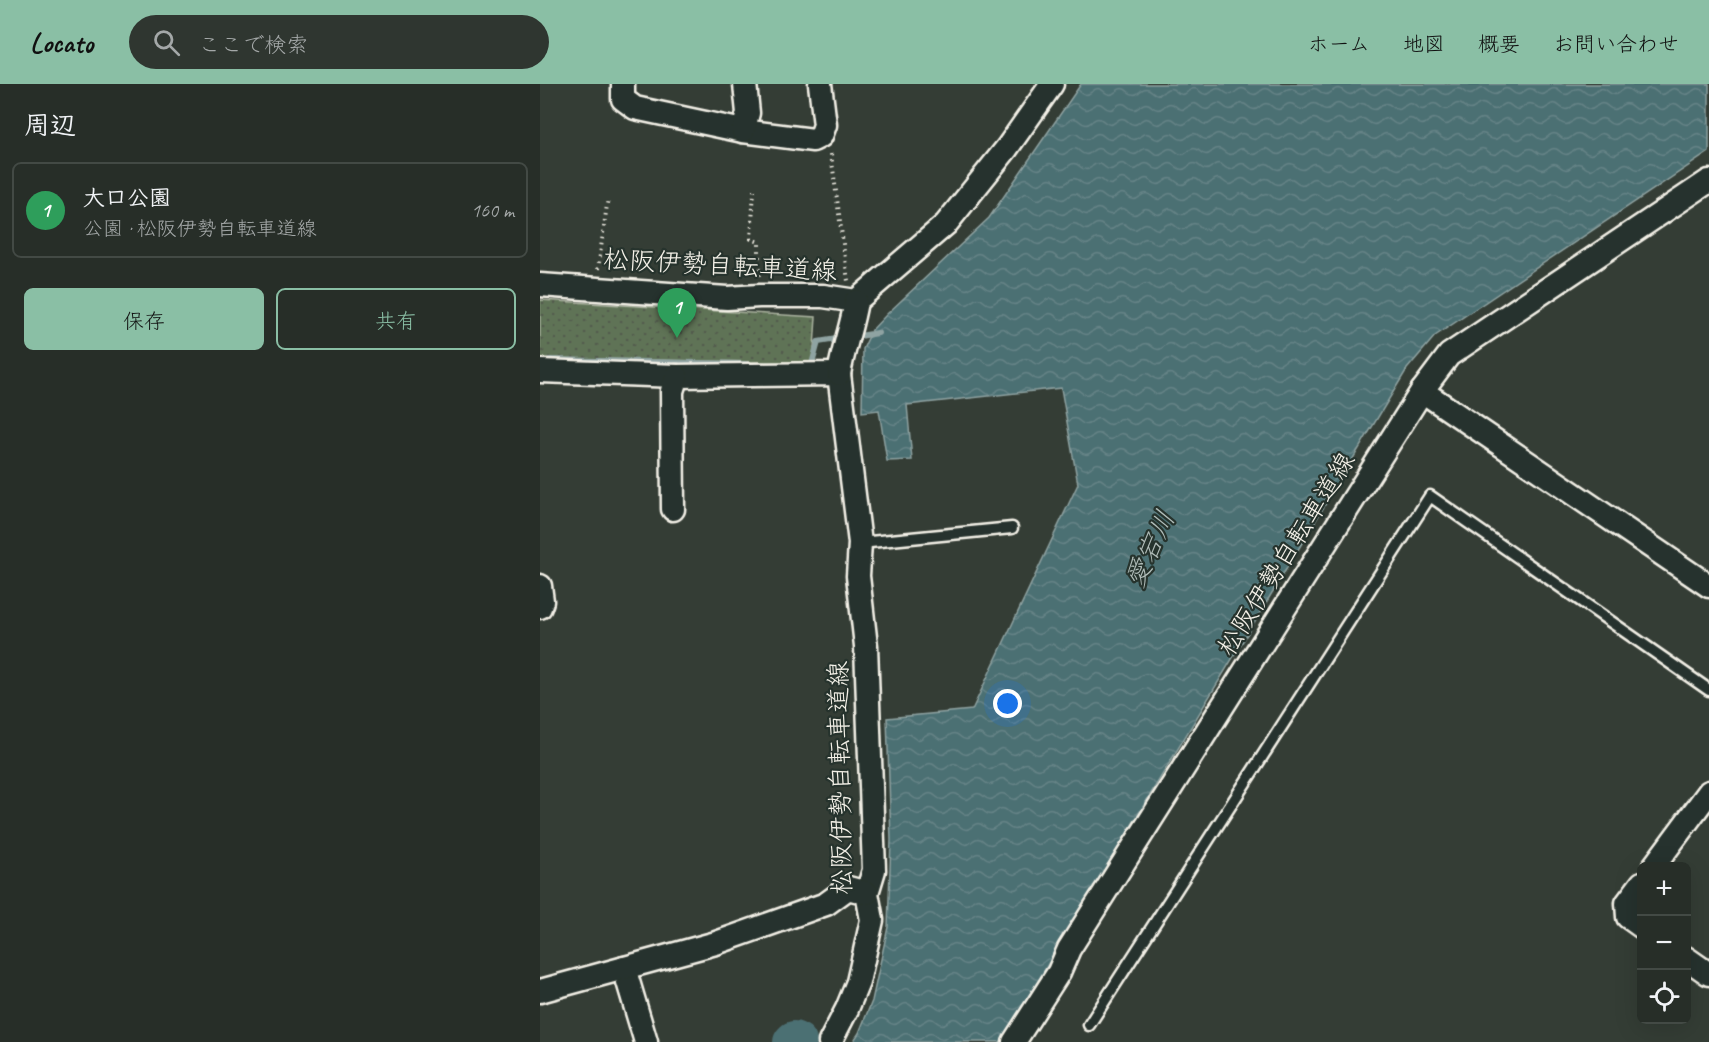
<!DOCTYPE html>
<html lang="ja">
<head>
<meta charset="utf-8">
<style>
	body { margin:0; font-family:Caveat,"Klee One",sans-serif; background:#2f3630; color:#f1f3f6 }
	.controls { position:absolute; right:18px; bottom:18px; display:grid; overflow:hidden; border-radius:9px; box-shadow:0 6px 24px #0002 }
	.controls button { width:54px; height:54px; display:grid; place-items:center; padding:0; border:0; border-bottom:2px solid #434a45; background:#272e28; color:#f1f3f6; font:30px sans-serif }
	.you { position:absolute; left:468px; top:620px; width:21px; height:21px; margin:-15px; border:4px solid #fff; border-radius:50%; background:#1a73e8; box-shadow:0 0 0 9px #1a73e833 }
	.badge { display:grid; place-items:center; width:39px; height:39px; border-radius:50%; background:#8abfa5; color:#fff; font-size:20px; font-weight:700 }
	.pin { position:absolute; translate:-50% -50px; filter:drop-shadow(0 2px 3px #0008) }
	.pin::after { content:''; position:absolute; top:32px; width:21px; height:18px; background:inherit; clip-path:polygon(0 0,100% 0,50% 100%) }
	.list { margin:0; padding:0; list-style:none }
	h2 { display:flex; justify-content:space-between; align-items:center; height:78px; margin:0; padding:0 24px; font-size:26px }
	h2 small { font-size:20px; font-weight:400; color:#a4a8a8 }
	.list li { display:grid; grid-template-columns:39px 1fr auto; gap:18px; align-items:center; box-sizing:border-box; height:96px; margin:0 12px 12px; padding:0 12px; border:2px solid #434a45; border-radius:9px }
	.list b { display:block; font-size:22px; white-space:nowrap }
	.list p { margin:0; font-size:20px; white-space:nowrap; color:#a4a8a8 }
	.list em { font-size:20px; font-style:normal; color:#a4a8a8 }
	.actions { display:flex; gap:12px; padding:18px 24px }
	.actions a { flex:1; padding:14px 0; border:2px solid #8abfa5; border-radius:9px; text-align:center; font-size:21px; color:#8abfa5 }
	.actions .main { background:#8abfa5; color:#111 }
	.icon { flex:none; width:33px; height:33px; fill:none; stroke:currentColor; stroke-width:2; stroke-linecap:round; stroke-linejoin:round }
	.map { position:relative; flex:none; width:1169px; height:958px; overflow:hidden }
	header { display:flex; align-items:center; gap:36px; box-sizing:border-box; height:84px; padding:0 30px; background:#8abfa5; color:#111 }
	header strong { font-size:28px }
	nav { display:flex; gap:33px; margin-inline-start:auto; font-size:21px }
	.search { width:420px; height:54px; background:#2f3630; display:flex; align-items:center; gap:15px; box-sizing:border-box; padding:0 21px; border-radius:33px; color:#a4a8a8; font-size:22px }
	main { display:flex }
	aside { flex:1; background:#272e28 }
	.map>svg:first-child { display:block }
</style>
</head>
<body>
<header>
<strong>Locato</strong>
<div class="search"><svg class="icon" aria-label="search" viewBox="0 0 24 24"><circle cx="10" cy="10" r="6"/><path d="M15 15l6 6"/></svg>ここで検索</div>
<nav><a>ホーム</a><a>地図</a><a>概要</a><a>お問い合わせ</a></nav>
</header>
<main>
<aside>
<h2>周辺<small></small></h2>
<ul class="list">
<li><span class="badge" style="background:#2e9e5b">1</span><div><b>大口公園</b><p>公園 · 松阪伊勢自転車道線</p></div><em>160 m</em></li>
</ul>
<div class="actions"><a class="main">保存</a><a>共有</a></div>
</aside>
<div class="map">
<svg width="1169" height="958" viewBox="0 0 1169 958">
	<defs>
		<pattern id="park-dots" width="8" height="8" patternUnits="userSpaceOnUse" patternTransform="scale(1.5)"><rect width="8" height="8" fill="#5f7356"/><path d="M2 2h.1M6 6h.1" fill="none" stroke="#535b4d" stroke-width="1.8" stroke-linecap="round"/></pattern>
		<pattern id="water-waves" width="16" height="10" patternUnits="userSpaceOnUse" patternTransform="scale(1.5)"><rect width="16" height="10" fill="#4c6f73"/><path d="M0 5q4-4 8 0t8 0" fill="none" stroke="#668487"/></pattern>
	</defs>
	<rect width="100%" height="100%" fill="#343d35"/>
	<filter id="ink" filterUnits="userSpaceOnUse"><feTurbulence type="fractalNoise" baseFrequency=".0167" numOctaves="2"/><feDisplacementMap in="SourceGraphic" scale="12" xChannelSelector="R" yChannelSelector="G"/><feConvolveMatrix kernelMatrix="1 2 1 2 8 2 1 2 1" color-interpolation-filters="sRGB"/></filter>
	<g filter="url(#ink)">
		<path fill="url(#park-dots)" stroke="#aab29f" stroke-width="1.5" d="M0 216 276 233 273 279 0 274Z"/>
		<path fill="url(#water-waves)" stroke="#8fa3a2" stroke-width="1.5" d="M541 0H1169V68L895 252 867 285 461 958H313L319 949 332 917 348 843 351 756 347 634 432 626 538 400 521 304 367 321 372 376 347 377 339 326 322 328 323 265 332 246 347 230 449 134Z"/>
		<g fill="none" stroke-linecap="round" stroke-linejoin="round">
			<g stroke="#8fa3a2" stroke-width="6">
				<path d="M313 253 338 249"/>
				<path d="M10 276 206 280"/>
				<path d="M268 280H272L278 258 303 254"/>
			</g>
			<path stroke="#4c6f73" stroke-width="38" d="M252 958 254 956 258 958"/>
			<g stroke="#f4f1e8" stroke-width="15">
				<g id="service">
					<path d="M320 459 472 444"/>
					<path d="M549 941 890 412 1169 606"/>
				</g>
			</g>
			<g stroke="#f4f1e8" stroke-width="27">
				<g id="minor">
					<path d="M83 0V15L95 24 203 47 273 56 281 52 285 41 280 0"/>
					<path d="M203 47 208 29 205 0"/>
					<path d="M0 201 187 214 219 212H283L316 217 406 140 467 64 512 0"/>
					<path d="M0 287 137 292 299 290 320 459 318 492 326 562 334 786 327 809 332 836 318 898 307 925 290 958"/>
					<path d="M299 290C303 265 312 242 316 217"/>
					<path d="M882 307 1169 502"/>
					<path d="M133 425 132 307 137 292"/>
					<path d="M0 502 2 517 0 523"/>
					<path d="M1114 782 1169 708"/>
					<path d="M1102 799 1087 819 1088 833 1102 843"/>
					<path d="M1146 874 1169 890"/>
					<path d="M84 884 106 958"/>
					<path d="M0 907 176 859 286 820 308 804 327 809"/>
					<path d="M474 958 519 888 529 865 882 307 909 271 1169 97"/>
				</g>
			</g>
			<g stroke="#f4f1e8" stroke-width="4" stroke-dasharray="1.5 4.5" stroke-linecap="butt">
				<path d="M291 70 308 197"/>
				<path d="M214 106 211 155 219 158V193"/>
				<path d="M58 185 68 114"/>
			</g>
			<use href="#service" stroke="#26332d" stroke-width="10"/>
			<use href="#minor" stroke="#26332d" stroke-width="22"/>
		</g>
	</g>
	<g text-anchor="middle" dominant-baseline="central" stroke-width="4.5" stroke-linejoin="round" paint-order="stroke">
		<g font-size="26" fill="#f4f1e8" stroke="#26332d">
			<text transform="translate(180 181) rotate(3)">松阪伊勢自転車道線</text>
			<text transform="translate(746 470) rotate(-58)">松阪伊勢自転車道線</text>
			<text transform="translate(300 694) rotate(-91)">松阪伊勢自転車道線</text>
		</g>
		<g font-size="27" font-style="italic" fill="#b1bdb9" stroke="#26332d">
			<text transform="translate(610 465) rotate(-65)">愛宕川</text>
		</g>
	</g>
</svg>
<div class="controls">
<button>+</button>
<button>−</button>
<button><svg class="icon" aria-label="locate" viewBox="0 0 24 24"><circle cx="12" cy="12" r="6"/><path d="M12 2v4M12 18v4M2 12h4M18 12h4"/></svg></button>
</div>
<div class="you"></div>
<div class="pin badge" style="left:137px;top:254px;background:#2e9e5b">1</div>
</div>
</main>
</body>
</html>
